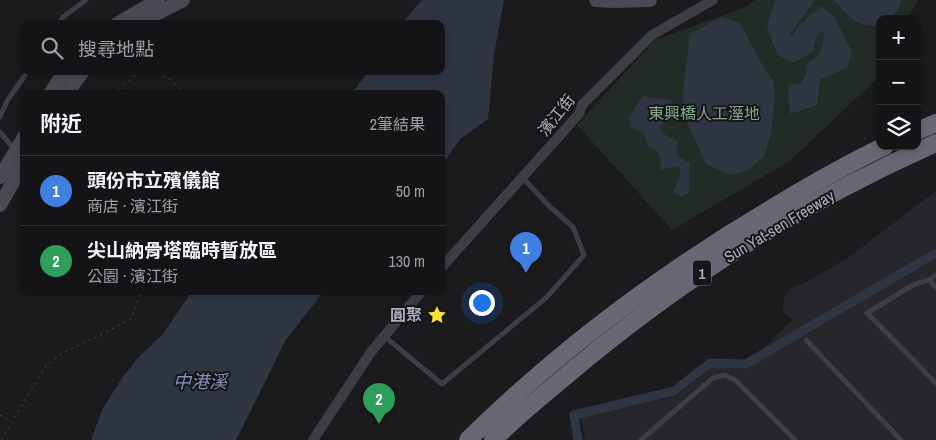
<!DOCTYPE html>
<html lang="zh-TW">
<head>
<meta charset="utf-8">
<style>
	body { margin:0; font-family:"Archivo Narrow","Noto Sans TC",sans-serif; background:#212123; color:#f1f3f6 }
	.controls { position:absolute; right:15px; top:15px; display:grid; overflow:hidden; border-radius:10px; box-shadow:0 2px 8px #0003 }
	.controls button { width:45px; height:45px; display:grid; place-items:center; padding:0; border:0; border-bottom:1px solid #333335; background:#141416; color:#f1f3f6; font:25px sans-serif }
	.you { position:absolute; left:481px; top:302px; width:18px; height:18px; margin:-12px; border:4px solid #fff; border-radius:50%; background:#1a73e8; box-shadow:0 0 0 8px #1a73e833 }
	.badge { display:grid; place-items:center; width:32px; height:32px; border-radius:50%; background:#7c3aed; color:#fff; font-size:16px; font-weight:700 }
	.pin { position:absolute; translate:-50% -41px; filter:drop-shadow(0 1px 2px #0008) }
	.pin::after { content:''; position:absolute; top:26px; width:18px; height:15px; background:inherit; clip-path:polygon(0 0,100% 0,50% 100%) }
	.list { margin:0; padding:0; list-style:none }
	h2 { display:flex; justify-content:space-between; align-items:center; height:65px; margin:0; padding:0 20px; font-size:21px }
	h2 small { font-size:16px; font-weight:400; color:#9d9ea1 }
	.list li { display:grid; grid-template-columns:32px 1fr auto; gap:15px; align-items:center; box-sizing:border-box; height:70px; padding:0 20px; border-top:1px solid #333335 }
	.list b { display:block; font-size:19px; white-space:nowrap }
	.list p { margin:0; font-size:16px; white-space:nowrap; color:#9d9ea1 }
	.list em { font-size:16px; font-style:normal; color:#9d9ea1 }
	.icon { flex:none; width:28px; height:28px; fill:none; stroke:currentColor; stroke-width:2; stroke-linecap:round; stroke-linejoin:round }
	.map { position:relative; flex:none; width:936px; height:440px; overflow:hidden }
	.search { position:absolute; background:#141416; box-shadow:0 2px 8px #0003; left:20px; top:20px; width:425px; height:55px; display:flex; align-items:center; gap:12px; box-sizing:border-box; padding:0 18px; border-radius:10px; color:#9d9ea1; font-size:19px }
	.panel { position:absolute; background:#141416; box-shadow:0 2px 8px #0003; left:20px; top:90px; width:425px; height:205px; border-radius:10px }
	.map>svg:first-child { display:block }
</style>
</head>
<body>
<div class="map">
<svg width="936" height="440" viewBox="0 0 936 440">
	<rect width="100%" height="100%" fill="#1b1a1d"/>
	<path fill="#27262a" d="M936 191V246L931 251 936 260V440H585L581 417 676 396 715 365 742 369 792 320 783 311 784 298 792 287 804 283 845 260Z"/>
	<path fill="#222b25" d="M755 0H918L907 19H880V76L790 161 672 230 577 125 655 40 746 7Z"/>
	<g fill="#2f3642">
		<path d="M422 0H504L494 55 488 119 460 139 441 166V94H351L369 71H441V24H401Z"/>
		<path d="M775 0H815L790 34 791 37 799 26 821 6 835 18 852 52 847 68 821 79 819 85 818 103 815 106 790 114 788 85 800 84 807 74 805 66C820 55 823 51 824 33L820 32 816 38 812 52 796 62H790L777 54 767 27Z"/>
		<path d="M833 0H901L899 8 889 19H880V26C870 26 857 24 850 17 843 11 840 4 833 0Z"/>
		<path d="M721 17 740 23 760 61 774 82V105L771 134 764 156 747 171 730 175 706 164 688 125 683 103V90L690 34Z"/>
		<path d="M643 96 671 100 673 116 660 126 662 133 677 141V156L690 163 689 170V192L681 197 673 192 679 178 680 168 673 167 661 170V159L656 150 648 147C646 133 642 132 630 127L629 116Z"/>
		<path d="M192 291H324L285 341 266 380 236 440H91L102 410 122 378 138 358 163 334Z"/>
	</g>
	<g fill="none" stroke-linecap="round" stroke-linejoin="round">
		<path stroke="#2f3642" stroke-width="9" d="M578 440 574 415 674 391 710 363 746 364 936 253"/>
		<g stroke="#414249" stroke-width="1" stroke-dasharray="2.5 4" stroke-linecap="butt">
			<path d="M151 71 171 80 185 94"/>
			<path d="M114 94 141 71"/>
			<path d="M201 94H202"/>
			<path d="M0 415 11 422"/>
			<path d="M1 440 46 366 64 352 98 336 131 319 140 295 139 291"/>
		</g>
		<g stroke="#3d3d44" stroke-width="5">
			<path d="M58 24 63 17 86 0"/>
			<path d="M0 117 7 101 28 71"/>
			<path d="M0 132 14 149"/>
			<path d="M936 275 929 280 913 285 867 313 936 383"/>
			<path d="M929 280 936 287"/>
			<path d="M384 336 442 384 547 297 584 255 573 227 549 206 523 178"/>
			<path d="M806 340 901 440"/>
			<path d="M641 440 713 378 725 375 735 380 795 440"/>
		</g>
		<g stroke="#3d3d44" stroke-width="10">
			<path d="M441 268 579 114 582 105 652 35 713 0"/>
			<path d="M313 440 371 352 422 291"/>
		</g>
		<g stroke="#494952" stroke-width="14">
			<path d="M596 0 614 1 650 0"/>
			<path d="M117 24 158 0"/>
			<path d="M137 24 183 0"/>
			<path d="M50 94 60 78 67 71"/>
			<path d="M66 94 83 71"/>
			<path d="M0 177 24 137"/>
			<path d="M0 205 24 163"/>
		</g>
		<g stroke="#676873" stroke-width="18">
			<path d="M917 131 936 123"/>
			<path d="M468 440C558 351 660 275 769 210 807 187 845 165 885 146"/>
			<path d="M493 440C516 417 542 396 567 375 678 281 803 202 936 143"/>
		</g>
	</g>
	<defs>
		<g id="sight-bare" transform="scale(1.5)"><path d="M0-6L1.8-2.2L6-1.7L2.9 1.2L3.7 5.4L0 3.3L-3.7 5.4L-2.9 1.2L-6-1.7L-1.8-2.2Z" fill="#fce033" stroke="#161518" stroke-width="2.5" paint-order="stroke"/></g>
	</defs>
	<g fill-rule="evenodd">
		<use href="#sight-bare" x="437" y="315"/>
	</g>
	<g text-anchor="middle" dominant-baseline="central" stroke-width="4" stroke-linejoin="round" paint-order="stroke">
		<rect fill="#161518" stroke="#7f808c" stroke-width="1" x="693" y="260.5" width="18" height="25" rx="4"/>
		<g font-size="15" font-weight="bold" fill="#acaebd">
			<text x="702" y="273">1</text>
		</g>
		<g font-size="16" fill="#82a98c" stroke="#161518">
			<text x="704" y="113">東興橋人工溼地</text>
		</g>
		<g font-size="16" fill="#acaebd" stroke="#161518">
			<text transform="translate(556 115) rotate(-52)">濱江街</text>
			<text transform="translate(779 226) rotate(-31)">Sun Yat-sen Freeway</text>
		</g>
		<g font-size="16" font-weight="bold" fill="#acaebd" stroke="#161518" text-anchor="end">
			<text x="422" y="315">圓聚</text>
		</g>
		<g font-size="18" font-style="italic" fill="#8294b9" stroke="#161518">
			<text x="200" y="381">中港溪</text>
		</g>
	</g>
</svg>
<div class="controls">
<button>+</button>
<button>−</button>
<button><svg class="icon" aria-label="layers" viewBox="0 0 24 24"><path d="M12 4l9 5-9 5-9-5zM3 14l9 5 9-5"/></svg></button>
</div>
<div class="you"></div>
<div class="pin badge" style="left:526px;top:273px;background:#3f7fe0">1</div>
<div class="pin badge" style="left:379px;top:424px;background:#2e9e5b">2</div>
<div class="search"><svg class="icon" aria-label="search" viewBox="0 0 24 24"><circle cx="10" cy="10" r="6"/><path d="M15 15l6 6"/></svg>搜尋地點</div>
<section class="panel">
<h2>附近<small>2筆結果</small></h2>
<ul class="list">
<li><span class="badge" style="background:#3f7fe0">1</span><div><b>頭份市立殯儀館</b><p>商店 · 濱江街</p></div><em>50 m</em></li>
<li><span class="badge" style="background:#2e9e5b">2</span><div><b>尖山納骨塔臨時暫放區</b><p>公園 · 濱江街</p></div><em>130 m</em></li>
</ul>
</section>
</div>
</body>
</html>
